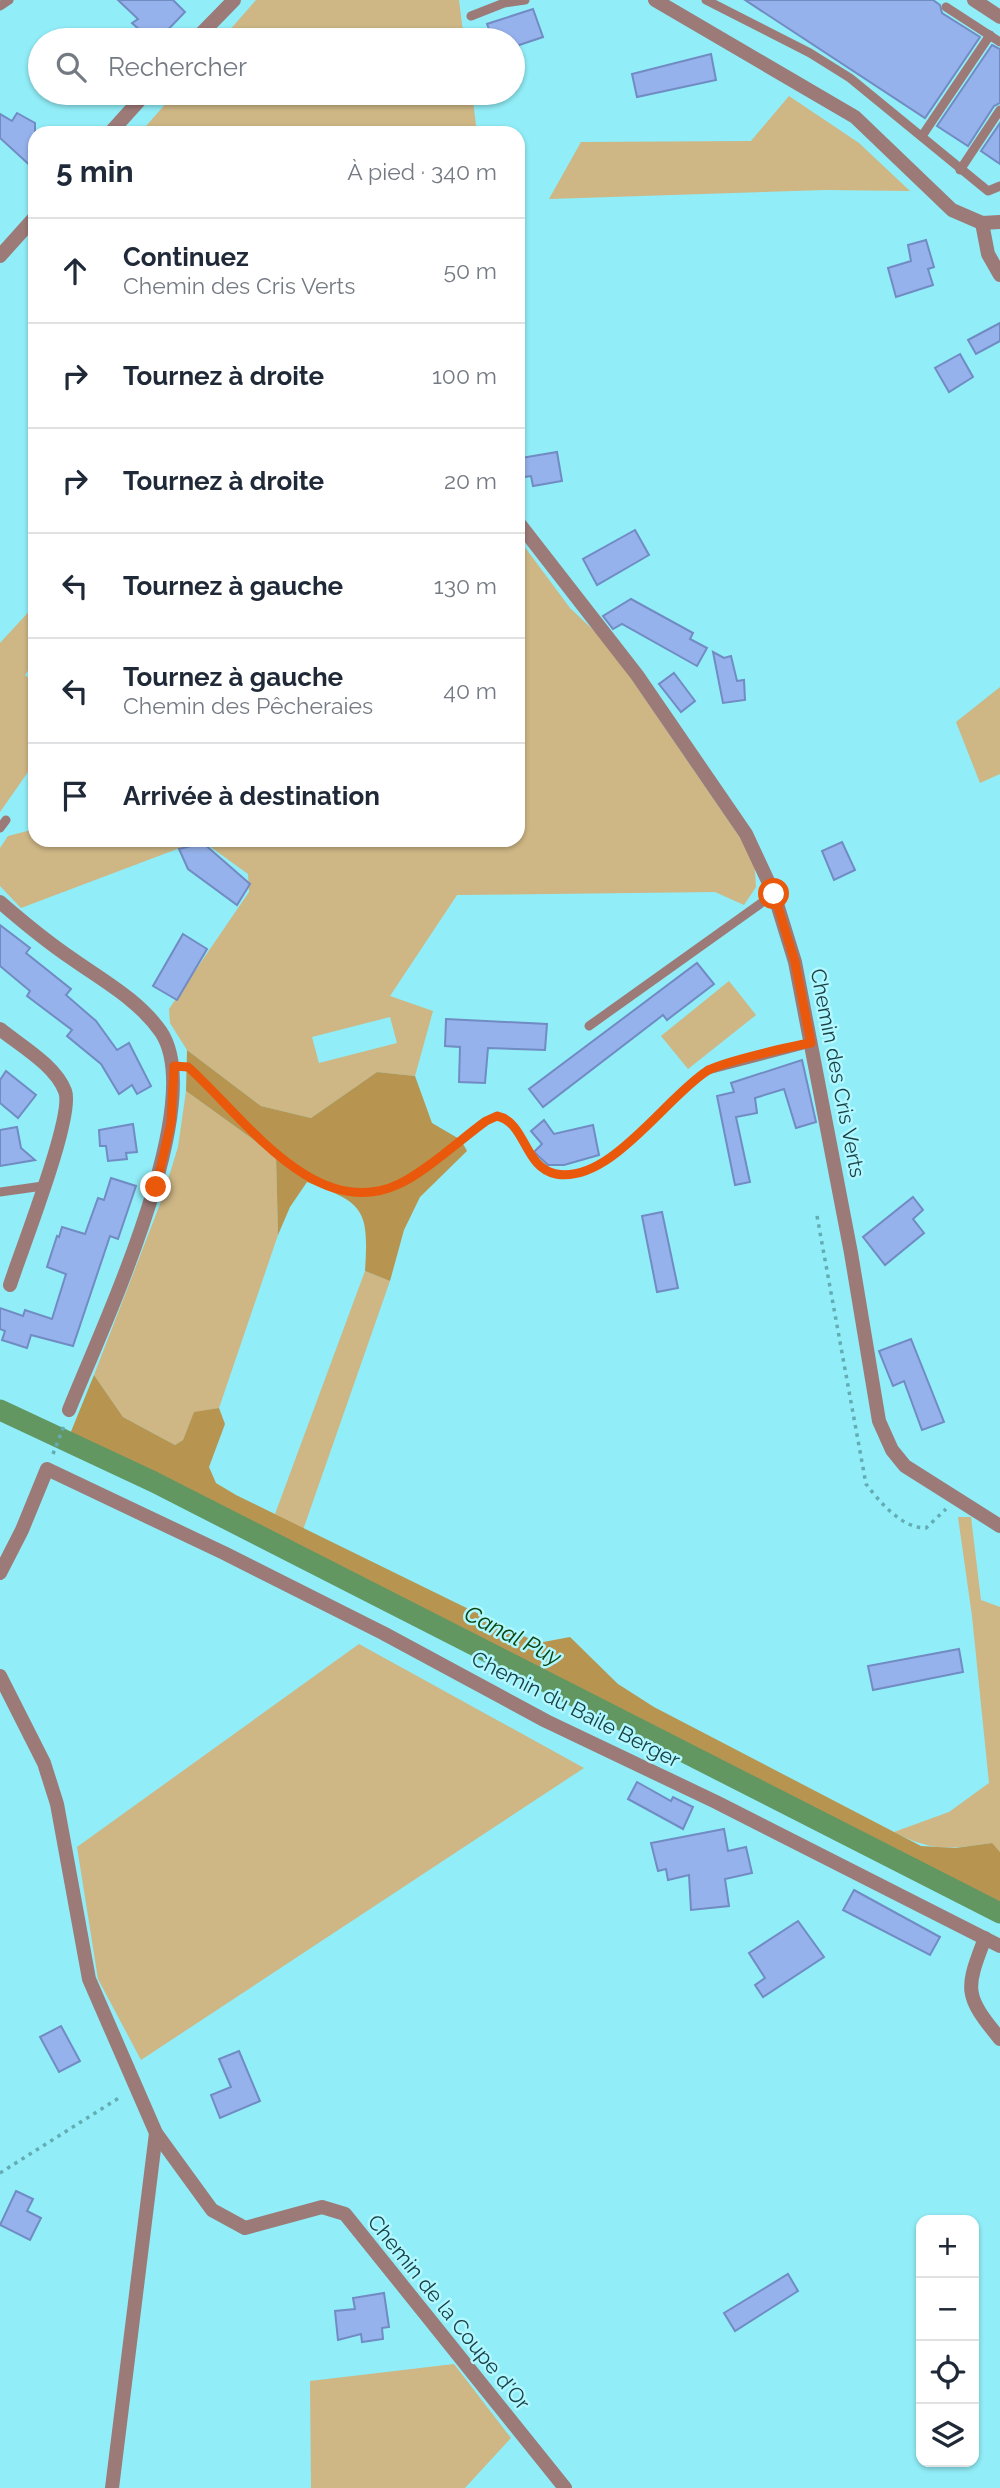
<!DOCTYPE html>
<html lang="fr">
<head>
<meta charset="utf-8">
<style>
	body { margin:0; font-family:Raleway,sans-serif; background:#f6f6f7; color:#1f2937 }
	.controls { position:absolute; right:21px; bottom:21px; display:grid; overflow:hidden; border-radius:14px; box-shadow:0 2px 5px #0004 }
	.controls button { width:63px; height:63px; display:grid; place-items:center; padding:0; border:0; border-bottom:2px solid #e0e1e3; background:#fff; color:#1f2937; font:35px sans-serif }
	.stop { position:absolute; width:21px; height:21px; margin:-16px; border:5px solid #ea580c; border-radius:50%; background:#fff }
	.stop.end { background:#ea580c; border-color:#fff; box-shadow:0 2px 7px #0008 }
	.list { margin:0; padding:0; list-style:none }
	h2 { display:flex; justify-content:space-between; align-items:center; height:91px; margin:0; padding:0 28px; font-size:30px }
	h2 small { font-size:23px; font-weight:400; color:#747a83 }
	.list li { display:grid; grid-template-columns:46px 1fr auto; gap:21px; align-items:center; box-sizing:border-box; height:105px; padding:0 28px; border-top:2px solid #e0e1e3 }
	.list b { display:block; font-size:26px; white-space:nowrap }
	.list p { margin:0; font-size:23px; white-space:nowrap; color:#747a83 }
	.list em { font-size:23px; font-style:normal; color:#747a83 }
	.icon { flex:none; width:38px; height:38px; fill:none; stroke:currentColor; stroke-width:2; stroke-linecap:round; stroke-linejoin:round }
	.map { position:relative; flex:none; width:1000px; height:2488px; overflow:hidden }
	.search { position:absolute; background:#fff; box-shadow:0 2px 5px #0004; left:28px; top:28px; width:497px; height:77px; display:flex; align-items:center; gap:18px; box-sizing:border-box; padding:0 24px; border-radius:38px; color:#747a83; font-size:26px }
	.panel { position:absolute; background:#fff; box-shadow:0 2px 5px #0004; left:28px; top:126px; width:497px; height:721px; border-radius:21px }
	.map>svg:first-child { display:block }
</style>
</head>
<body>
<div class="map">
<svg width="1000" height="2488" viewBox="0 0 1000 2488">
	<rect width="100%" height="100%" fill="#91edf7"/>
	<g fill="#ceb685" fill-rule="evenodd">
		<path d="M256 0H459L464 40H221Z"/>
		<path d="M175 93H472L477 133H140Z"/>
		<path d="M789 96 859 143 910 191 825 190 549 199 581 142 751 141Z"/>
		<path d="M518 538 570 608 606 642 754 858 756 887 744 905 715 892 457 895 390 996 433 1011 415 1076 377 1072 311 1118 261 1106 187 1050 170 1023 169 1009 249 892 248 874 201 840H518ZM390 1017 397 1043 319 1063 312 1037Z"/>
		<path d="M35 605V661L25 675 35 683V762L0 812V643Z"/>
		<path d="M1000 687V774L980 783 956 722Z"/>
		<path d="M35 829V840H201L21 908 0 886V848L8 836Z"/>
		<path d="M729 981 756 1015 688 1069 661 1036Z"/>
		<path d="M186 1091 276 1156 278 1235 219 1408 194 1413 183 1440 175 1445 123 1417 94 1375 162 1199 178 1147Z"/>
		<path d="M365 1271 390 1281 303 1530 275 1514Z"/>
		<path d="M958 1517H971L981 1600 1000 1607V1852L991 1843C950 1849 932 1852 894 1832L949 1812 989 1783 972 1616Z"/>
		<path d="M359 1644 584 1768 141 2060 98 1979 77 1847Z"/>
		<path d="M454 2364 511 2438 465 2488H311L310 2381Z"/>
	</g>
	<g fill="#b79550">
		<path d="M187 1050 261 1106 311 1118 377 1072 415 1076 432 1123 461 1140 467 1151 420 1197 404 1230 390 1281 365 1271C369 1209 364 1203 307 1182L290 1207 278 1235 276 1156 186 1091Z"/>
		<path d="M94 1375 123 1417 175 1445 183 1440 194 1412 219 1408 225 1424 209 1467 216 1483 236 1495 538 1643 570 1637 618 1684 654 1707 921 1846 955 1848 992 1843 1000 1852V1908L70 1434Z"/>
	</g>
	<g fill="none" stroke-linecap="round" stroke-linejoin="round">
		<path stroke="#629762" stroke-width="21" d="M0 1410 154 1482 1000 1913"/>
	</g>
	<g fill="#96b2ec" stroke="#718bc3" stroke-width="2">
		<path d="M118 0H173L185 12 158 40H151L132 23 138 19Z"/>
		<path d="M745 0H933L940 5 942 13 980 37 925 118Z"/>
		<path d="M533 9 543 37 513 47V40H493L487 24Z"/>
		<path d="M992 45 1000 49V103L994 106 968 146 937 126Z"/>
		<path d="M711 54 716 80 637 97 632 74Z"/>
		<path d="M17 113 35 123V170L0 138V114L12 121Z"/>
		<path d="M1000 123V164L981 151Z"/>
		<path d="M926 240 934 267 928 269 933 285 896 297 888 268 911 261 908 245Z"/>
		<path d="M1000 323V341L976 354 968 340Z"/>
		<path d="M960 354 973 377 949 392 935 368Z"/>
		<path d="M557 452 562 481 533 486 531 476 524 477 521 458Z"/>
		<path d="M635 530 649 555 597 585 583 559Z"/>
		<path d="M631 599 693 633 690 639 707 648 697 666 622 624 613 629 603 616Z"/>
		<path d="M713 652 724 658 731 656 737 681 744 680 745 700 723 703Z"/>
		<path d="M674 673 695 701 681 712 659 684Z"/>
		<path d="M842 842 855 870 834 880 822 851Z"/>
		<path d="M203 843 250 884 237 905 188 869 179 849Z"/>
		<path d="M0 925 30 948 26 953 71 989 66 995 96 1021 117 1050 129 1043 151 1086 137 1094 132 1085 119 1094 101 1064 67 1036 72 1030 27 996 30 991 0 966Z"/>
		<path d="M183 934 207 949 177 1000 153 986Z"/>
		<path d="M697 963 714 984 667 1020 663 1015 543 1107 529 1089Z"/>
		<path d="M446 1019 547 1024 545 1050 488 1048 485 1083 459 1082 460 1047 445 1046Z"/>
		<path d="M802 1060 816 1122 796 1128 784 1089 755 1098 757 1113 736 1117 750 1182 735 1185 717 1096 734 1092 731 1083Z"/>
		<path d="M6 1071 36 1095 18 1118 0 1103V1080Z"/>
		<path d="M544 1120 554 1134 593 1125 599 1155 564 1165H548L534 1152 542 1144 531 1131Z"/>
		<path d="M133 1124 137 1152 126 1153 127 1159 108 1161 106 1146H100L99 1130Z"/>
		<path d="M17 1127 21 1148 35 1160 0 1166V1130Z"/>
		<path d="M111 1178 136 1186 118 1239 110 1236 73 1346 31 1335 27 1348 2 1340 5 1331 0 1329V1308L23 1316 25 1310 52 1319 66 1274 47 1267 57 1236 59 1237 62 1227 85 1234 98 1198 104 1200Z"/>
		<path d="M913 1197 923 1210 913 1219 924 1233 885 1265 863 1237Z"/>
		<path d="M662 1212 678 1288 657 1292 642 1216Z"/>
		<path d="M911 1339 944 1422 922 1430 904 1381 893 1386 879 1351Z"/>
		<path d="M959 1649 963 1672 873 1690 868 1666Z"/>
		<path d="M637 1782 671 1801 673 1797 693 1807 683 1829 628 1799Z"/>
		<path d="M724 1829 728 1851 746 1847 752 1873 725 1879 729 1906 691 1910 689 1875 668 1880 666 1869 658 1871 651 1843Z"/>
		<path d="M854 1890 940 1937 930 1955 843 1910Z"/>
		<path d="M798 1921 824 1957 763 1997 755 1985 765 1978 749 1953Z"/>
		<path d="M61 2026 80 2061 59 2072 40 2037Z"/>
		<path d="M239 2051 260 2101 220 2118 211 2095 231 2087 219 2059Z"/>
		<path d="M16 2191 33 2199 27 2211 41 2218 30 2240 0 2225Z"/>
		<path d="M788 2274 798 2291 735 2331 724 2313Z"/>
		<path d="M384 2293 389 2327 382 2328 383 2339 362 2342 361 2334 338 2340 335 2311 355 2309 353 2298Z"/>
	</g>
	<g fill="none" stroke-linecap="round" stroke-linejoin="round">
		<g stroke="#64acb3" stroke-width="3.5" stroke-dasharray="3.5 5" stroke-linecap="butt">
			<path d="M190 1068C244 1117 316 1225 399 1184 426 1171 461 1139 486 1121L497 1116C519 1121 523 1148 538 1163 552 1176 575 1176 593 1169 613 1162 679 1096 699 1079"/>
			<path d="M817 1216 866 1484C880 1502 901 1528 926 1528L946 1509"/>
			<path d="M53 1454 64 1426"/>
			<path d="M0 2173 122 2096"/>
		</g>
		<g stroke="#9c7a77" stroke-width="9">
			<path d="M706 0 810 53 850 78 988 191 1000 186"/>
			<path d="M0 6 9 0"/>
			<path d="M946 7 1000 42"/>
			<path d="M471 16 504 3 525 0"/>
			<path d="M922 136 990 35"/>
			<path d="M960 170 1000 110"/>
			<path d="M0 828 6 820"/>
			<path d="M589 1026 774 894"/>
			<path d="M708 1070 811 1043"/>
			<path d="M0 1192 43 1186"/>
		</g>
		<g stroke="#9c7a77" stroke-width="14">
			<path d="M655 0 855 117 952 210 982 223 1000 222"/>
			<path d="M974 0 1000 17"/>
			<path d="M195 40 234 0"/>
			<path d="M110 133 146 93"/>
			<path d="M982 223 988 254 1000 275"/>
			<path d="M0 256 35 217"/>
			<path d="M518 522 637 675 746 834 774 894 795 962 851 1253 879 1421 892 1450 905 1466 1000 1526"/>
			<path d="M0 902C23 922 46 941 71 958 102 980 139 1000 161 1032 209 1104 100 1332 69 1410"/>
			<path d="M0 1029C21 1046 55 1065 65 1091 75 1115 20 1253 10 1285"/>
			<path d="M0 1573 22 1530 47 1469 224 1553 383 1633 546 1721 716 1802 1000 1946"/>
			<path d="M0 1676 44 1763 57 1804 89 1979 156 2133 112 2488"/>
			<path d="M985 1938C965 1990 964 1995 1000 2039"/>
			<path d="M156 2133 212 2210 245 2228 322 2207 345 2214 565 2488"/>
		</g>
	</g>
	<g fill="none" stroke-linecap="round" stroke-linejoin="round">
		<path stroke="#ea580c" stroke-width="9" d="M156 1187 171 1123 174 1066 188 1067C243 1116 315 1224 399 1184 425 1172 461 1139 486 1121L497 1116C526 1122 524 1168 556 1174 610 1184 665 1098 707 1071 722 1062 791 1046 811 1043L795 962 774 894"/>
	</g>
	<g text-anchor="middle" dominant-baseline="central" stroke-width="5" stroke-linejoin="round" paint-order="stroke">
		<g font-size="21" fill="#194044" stroke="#b0f7ff">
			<text transform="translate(838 1073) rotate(79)">Chemin des Cris Verts</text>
			<text transform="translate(576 1709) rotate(27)">Chemin du Baile Berger</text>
			<text transform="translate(449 2312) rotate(51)">Chemin de la Coupe d'Or</text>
		</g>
		<g font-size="23" font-style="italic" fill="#0b4611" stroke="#b0f7ff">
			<text transform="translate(513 1635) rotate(27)">Canal Puy</text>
		</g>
	</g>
</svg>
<div class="controls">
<button>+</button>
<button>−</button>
<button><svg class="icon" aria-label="locate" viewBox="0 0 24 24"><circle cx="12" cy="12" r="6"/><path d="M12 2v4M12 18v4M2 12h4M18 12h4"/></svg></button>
<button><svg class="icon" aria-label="layers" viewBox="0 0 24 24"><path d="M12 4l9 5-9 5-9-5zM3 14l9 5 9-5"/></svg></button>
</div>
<div class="stop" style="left:774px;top:894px"></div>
<div class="stop end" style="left:156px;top:1187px"></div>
<div class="search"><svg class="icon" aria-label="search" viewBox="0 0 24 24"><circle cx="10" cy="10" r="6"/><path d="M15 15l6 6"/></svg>Rechercher</div>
<section class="panel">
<h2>5 min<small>À pied · 340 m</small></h2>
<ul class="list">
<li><svg class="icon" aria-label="ahead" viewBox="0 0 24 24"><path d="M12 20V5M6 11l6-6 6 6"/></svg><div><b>Continuez</b><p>Chemin des Cris Verts</p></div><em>50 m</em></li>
<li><svg class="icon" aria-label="right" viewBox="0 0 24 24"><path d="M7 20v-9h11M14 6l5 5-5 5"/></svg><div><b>Tournez à droite</b></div><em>100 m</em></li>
<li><svg class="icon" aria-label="right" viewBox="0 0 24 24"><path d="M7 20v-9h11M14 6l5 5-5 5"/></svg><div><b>Tournez à droite</b></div><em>20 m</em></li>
<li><svg class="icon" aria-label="left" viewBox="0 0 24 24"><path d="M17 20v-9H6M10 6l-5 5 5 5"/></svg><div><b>Tournez à gauche</b></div><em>130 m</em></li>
<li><svg class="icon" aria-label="left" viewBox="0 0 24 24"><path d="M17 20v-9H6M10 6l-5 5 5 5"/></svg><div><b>Tournez à gauche</b><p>Chemin des Pêcheraies</p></div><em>40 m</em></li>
<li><svg class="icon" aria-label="arrive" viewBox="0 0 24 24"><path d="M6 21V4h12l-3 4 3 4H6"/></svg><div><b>Arrivée à destination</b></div></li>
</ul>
</section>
</div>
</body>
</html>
